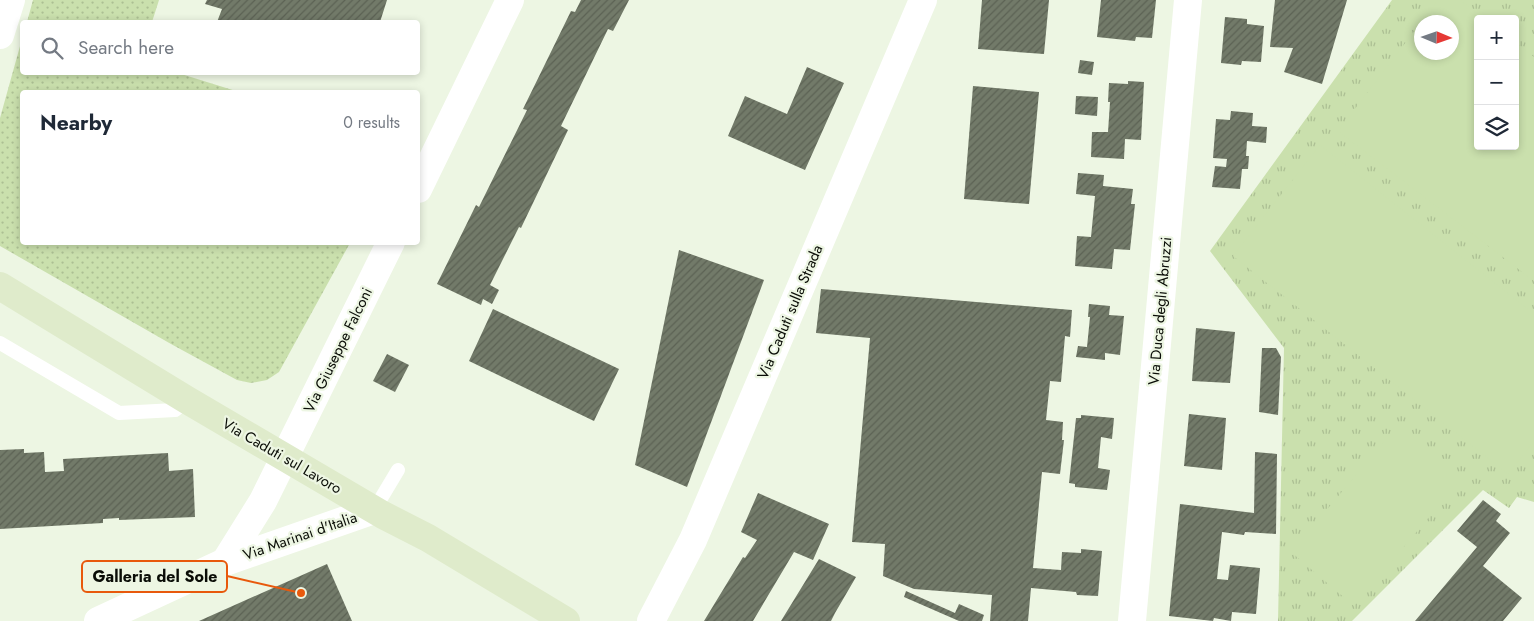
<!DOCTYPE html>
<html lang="en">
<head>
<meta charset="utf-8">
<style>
	body { margin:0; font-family:Jost,sans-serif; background:#f6f6f7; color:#1f2937 }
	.controls { position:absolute; right:15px; top:15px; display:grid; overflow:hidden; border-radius:5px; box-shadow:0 2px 8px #0003 }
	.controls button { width:45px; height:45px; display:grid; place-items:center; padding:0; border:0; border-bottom:1px solid #e0e1e3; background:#fff; color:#1f2937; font:25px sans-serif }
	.compass { position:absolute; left:1414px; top:15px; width:45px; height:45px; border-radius:50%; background:#fff; box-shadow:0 2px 8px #0003; rotate:92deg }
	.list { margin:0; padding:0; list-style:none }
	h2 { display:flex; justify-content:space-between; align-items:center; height:65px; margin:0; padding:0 20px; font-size:21px }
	h2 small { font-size:16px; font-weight:400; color:#747a83 }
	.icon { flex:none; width:28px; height:28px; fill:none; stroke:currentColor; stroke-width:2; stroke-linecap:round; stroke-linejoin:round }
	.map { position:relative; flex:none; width:1534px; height:621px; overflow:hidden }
	.search { position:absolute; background:#fff; box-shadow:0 2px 8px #0003; left:20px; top:20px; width:400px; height:55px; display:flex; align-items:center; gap:12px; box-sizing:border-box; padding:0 18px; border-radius:5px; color:#747a83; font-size:19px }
	.panel { position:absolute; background:#fff; box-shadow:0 2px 8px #0003; left:20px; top:90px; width:400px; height:155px; border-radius:5px }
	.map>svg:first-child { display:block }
</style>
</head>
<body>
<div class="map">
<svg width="1534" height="621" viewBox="0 0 1534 621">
	<defs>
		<pattern id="grass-tufts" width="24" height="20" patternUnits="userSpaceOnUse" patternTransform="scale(1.25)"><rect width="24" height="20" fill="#cae0ad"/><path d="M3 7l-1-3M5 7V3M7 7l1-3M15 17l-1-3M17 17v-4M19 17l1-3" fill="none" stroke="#acbf93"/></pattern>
		<pattern id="park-dots" width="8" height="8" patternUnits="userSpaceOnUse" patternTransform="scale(1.25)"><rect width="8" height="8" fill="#cae0ad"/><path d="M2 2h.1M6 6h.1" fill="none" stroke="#acbf93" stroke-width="1.8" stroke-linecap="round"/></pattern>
		<pattern id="building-hatch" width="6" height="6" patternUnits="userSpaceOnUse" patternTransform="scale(1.25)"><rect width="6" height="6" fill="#727a69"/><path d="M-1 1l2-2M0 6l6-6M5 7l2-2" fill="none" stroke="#5c6254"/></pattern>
	</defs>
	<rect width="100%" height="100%" fill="#edf6e3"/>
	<path fill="url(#grass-tufts)" fill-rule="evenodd" d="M1392 0H1534V502L1517 497 1509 508 1483 490 1352 621H1278L1284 348 1210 251ZM1478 19H1515V146H1478ZM1422 22H1452V52H1422Z"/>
	<g fill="url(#park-dots)">
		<path d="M33 0H159L152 22H27Z"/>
		<path d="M22 39V72L178 73 239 92H22V242L350 243 279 372 267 380 251 383 237 380 171 344 0 246V118Z"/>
	</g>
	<g fill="#cae0ad" fill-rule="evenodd">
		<path d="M1438 0H1460L1484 19H1478V146H1515V42L1534 57V281L1338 131ZM1422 22H1452V52H1422Z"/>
		<path d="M1320 145 1534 314V441L1508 474 1233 256Z"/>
		<path d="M1394 430 1457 484 1354 606 1291 552Z"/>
	</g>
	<g fill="url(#building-hatch)">
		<path d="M207 0H387L380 22H217L222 9 205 4Z"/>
		<path d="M581 0H629L613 31 608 29 561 126 568 130 521 228 519 227 490 285 499 290 492 304 483 299 481 305 437 284 476 205 479 207 527 110 523 109 571 11 575 12Z"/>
		<path d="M982 0H1049L1044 54 978 49Z"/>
		<path d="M1101 0H1156L1152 38 1136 37 1135 41 1097 37Z"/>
		<path d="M1275 0H1347L1322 84 1284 72 1293 48 1270 47Z"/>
		<path d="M1225 17 1247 19V24L1264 26 1261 62 1242 61 1241 65 1221 63Z"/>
		<path d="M1080 60 1094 62 1092 75 1078 73Z"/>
		<path d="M807 67 844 83 805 170 728 136 745 96 787 114Z"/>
		<path d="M1128 81 1144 82 1141 140 1125 139 1124 159 1091 157 1092 132H1108L1110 102H1108L1109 83 1128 84Z"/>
		<path d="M973 86 1039 92 1029 204 964 199Z"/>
		<path d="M1076 96 1098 97 1097 116 1075 114Z"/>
		<path d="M1231 111 1253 113 1252 126 1267 127 1266 143 1247 141 1246 156H1249L1248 169H1242L1240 189 1212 187 1215 166 1226 167 1227 159 1213 158 1216 119 1230 120Z"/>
		<path d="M1078 173 1104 175 1103 186 1133 189 1131 204H1135L1130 250 1114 249 1112 269 1075 266 1077 236 1091 237 1095 196 1076 194Z"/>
		<path d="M679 250 764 280 687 487 635 465Z"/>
		<path d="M821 289 1072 310 1070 337 1065 336 1061 382 1050 381 1046 420 1063 422 1062 440H1064L1060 474 1042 472 1033 568 1061 570 1062 552 1081 553V549L1102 551 1098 596 1077 595 1076 592 1031 588 1028 621H990L992 595 914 589 883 576 885 544 852 542 870 338 816 333Z"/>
		<path d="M1089 304 1110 306 1109 315 1124 316 1120 355 1105 353V360L1076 357 1078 346 1087 347 1090 317H1088Z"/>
		<path d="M493 309 619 369 594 421 469 361Z"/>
		<path d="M1196 328 1235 332 1230 383 1192 381Z"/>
		<path d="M1262 348H1276L1281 357 1278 415 1259 412Z"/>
		<path d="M387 354 409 365 395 392 373 381Z"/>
		<path d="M1189 414 1226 418 1222 470 1184 466Z"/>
		<path d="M1081 415 1114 418 1112 439 1101 437 1098 468 1110 470 1107 490 1075 487V484L1069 483 1076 418H1081Z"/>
		<path d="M24 449V453L44 452 45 472 64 471 63 459 168 453 169 471 193 469 195 517 119 520V518L103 519V523L0 529V450Z"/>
		<path d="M1255 452 1277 454 1276 534 1245 532 1244 535 1222 532 1217 579 1228 580 1230 565 1260 568 1256 614 1232 612 1231 621 1214 618 1213 621 1169 616 1180 504 1254 513Z"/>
		<path d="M758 493 829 524 813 560 794 552 753 621H704L743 557 745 558 757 540 741 532Z"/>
		<path d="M1483 500 1501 514 1496 521 1510 533 1483 566 1522 598 1503 621H1415L1477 547 1457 531Z"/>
		<path d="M819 559 856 577 835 613 831 621H781Z"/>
		<path d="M327 564 352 621H199Z"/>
		<path d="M906 591 955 613 959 604 984 615 982 621H959L904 597Z"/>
	</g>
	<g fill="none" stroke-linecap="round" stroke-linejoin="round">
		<g stroke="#fff" stroke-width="14">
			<path d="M0 343 119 413 175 410 187 400"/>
			<path d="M374 510 398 470"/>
		</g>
		<g stroke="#fff" stroke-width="28">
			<path d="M0 35 11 0"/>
			<path d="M418 189 510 0"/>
			<path d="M225 562 263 501 391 242"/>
			<path d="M98 621 225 562 374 510"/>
			<path d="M651 621 693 540 923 0"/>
			<path d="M1132 621 1188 0"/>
		</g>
		<path stroke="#dfebcb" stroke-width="28" d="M0 286 187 400 383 515 428 538 566 621"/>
	</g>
	<g text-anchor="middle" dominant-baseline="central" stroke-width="4.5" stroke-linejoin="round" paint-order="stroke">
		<g font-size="15" fill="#0a0d07" stroke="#edf6e3">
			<text transform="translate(1160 311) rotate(-85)">Via Duca degli Abruzzi</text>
			<text transform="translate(790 312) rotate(-67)">Via Caduti sulla Strada</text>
			<text transform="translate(338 350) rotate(-64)">Via Giuseppe Falconi</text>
			<text transform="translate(282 456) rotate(30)">Via Caduti sul Lavoro</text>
			<text transform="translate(300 536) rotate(-19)">Via Marinai d'Italia</text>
		</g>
	</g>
	<path fill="none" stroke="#e8590c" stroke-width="2" d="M301 593L227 576"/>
	<circle fill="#e8590c" stroke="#edf6e3" stroke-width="2" cx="301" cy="593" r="5"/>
	<rect fill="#edf6e3" stroke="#e8590c" stroke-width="2" x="82" y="561" width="145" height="31" rx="5"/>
	<g font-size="16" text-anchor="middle" font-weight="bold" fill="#0a0d07">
		<text x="155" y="582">Galleria del Sole</text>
	</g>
</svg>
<div class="controls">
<button>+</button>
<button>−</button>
<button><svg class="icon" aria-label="layers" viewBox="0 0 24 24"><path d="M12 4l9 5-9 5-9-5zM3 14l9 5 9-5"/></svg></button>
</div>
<svg class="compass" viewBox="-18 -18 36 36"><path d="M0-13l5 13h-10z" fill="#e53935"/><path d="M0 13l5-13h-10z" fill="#747a83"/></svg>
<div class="search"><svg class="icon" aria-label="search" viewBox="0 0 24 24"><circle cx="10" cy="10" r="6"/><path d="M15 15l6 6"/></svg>Search here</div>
<section class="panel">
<h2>Nearby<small>0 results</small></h2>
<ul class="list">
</ul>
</section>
</div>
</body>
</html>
